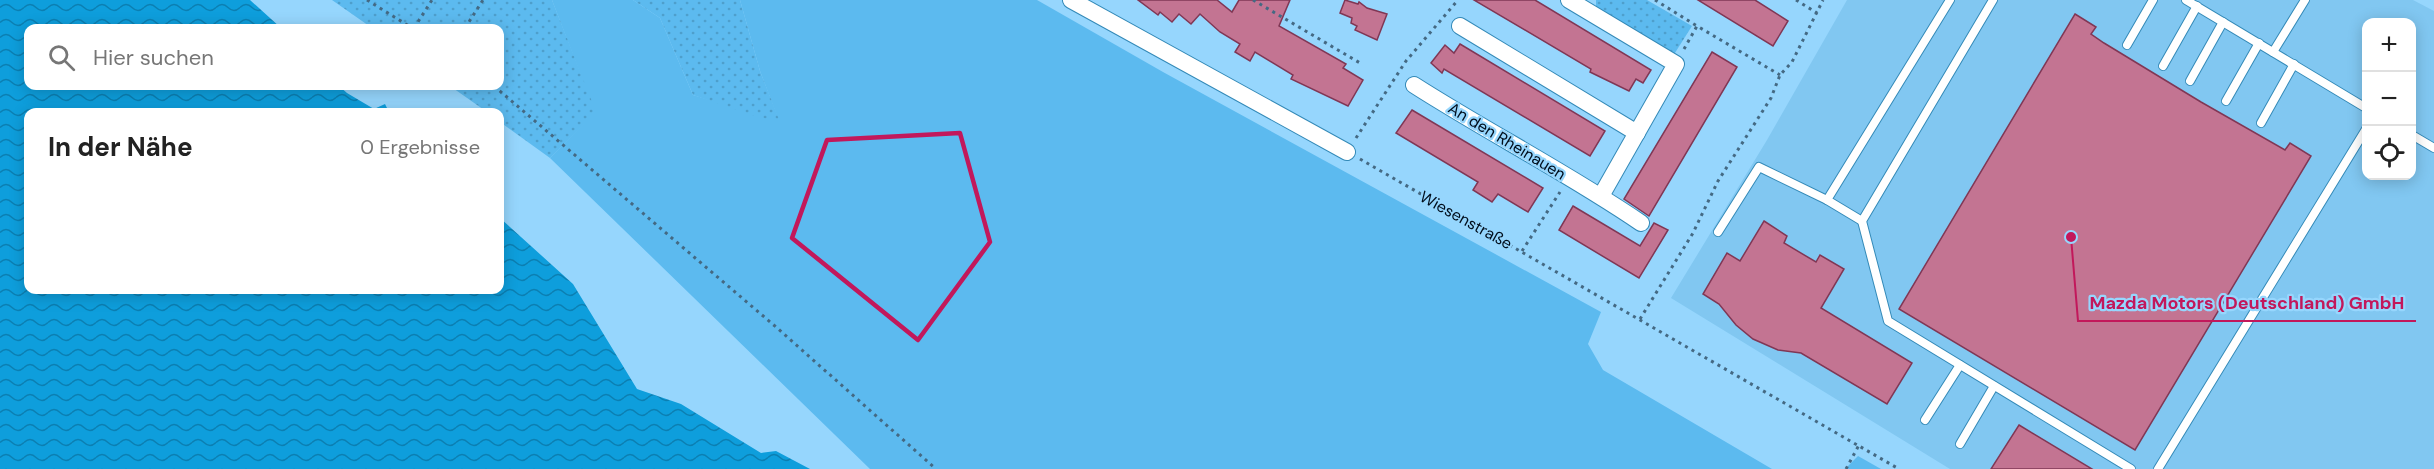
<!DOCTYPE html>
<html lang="de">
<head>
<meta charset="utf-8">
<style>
	body { margin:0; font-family:"DM Sans",sans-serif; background:#f2f2f2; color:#222 }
	.controls { position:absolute; right:18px; top:18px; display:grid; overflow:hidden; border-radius:12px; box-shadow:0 3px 15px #0003 }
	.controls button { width:54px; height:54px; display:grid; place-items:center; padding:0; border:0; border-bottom:2px solid #e0e0e0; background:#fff; color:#222; font:30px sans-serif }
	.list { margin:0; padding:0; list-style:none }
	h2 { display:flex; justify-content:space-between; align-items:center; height:78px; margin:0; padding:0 24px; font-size:26px }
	h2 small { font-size:20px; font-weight:400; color:#767676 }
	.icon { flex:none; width:33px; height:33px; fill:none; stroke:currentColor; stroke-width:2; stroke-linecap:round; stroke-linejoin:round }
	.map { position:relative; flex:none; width:2434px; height:469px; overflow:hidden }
	.search { position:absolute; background:#fff; box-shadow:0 3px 15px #0003; left:24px; top:24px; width:480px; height:66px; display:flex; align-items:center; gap:15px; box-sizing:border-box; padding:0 21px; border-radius:12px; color:#767676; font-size:22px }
	.panel { position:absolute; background:#fff; box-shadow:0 3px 15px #0003; left:24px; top:108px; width:480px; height:186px; border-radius:12px }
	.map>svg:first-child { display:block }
</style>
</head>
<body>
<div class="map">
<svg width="2434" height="469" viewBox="0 0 2434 469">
	<defs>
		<pattern id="park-dots" width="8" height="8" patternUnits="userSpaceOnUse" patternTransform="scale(1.5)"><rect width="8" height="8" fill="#5cbaef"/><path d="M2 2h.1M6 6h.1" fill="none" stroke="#4e9fcc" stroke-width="1.8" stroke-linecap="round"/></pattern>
		<pattern id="water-waves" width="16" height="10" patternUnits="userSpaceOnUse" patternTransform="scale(1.5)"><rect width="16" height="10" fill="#0e9edc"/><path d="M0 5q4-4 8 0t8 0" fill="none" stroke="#0b7fb2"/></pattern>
	</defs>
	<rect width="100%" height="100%" fill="#96d6fd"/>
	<path fill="#81c7f1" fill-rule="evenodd" d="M1847 0H2413L2434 11V469H1950L1671 298 1767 140ZM2366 22H2412V176H2366Z"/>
	<g fill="#5cbaef">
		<path d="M552 0H633L660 18 693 95 779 121 760 71 740 0H1037L1163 72 1601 312 1588 344 1603 370 1772 469H870L550 158 595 112Z"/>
		<path d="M1858 456 1881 469H1845Z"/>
	</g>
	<g fill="url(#park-dots)">
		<path d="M332 0H552L596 112 550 158 500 122V112H487L450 86H500V28H372Z"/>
		<path d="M633 0H740L760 71 780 122 751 115 693 95 660 18Z"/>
		<path d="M1596 0H1647L1692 26 1673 56 1596 7Z"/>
	</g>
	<path fill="url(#water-waves)" d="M0 0H250L281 28H28V86H339L347 93 374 109 385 104 389 112H28V290H500V218L573 284 637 389 681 404 761 453 776 451 810 469H0Z"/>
	<g fill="#c37492" stroke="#803755" stroke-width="1.5">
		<path d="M1138 0H1217L1232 12 1239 0H1290L1279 26 1346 64 1343 68 1363 80 1348 106 1291 79 1293 75 1255 52 1250 61 1235 52 1240 44 1220 32 1200 14 1191 24 1179 14 1172 22 1160 12 1158 15Z"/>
		<path d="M1345 0 1358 4 1359 2 1367 8 1387 14 1377 40 1355 30 1357 26 1351 23 1352 18 1340 13Z"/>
		<path d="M1474 0H1535L1651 70 1643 83 1636 79 1629 91 1590 72 1591 69Z"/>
		<path d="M1698 0H1755L1788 21 1773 46Z"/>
		<path d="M2075 14 2096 27 2091 34 2104 43 2201 102 2285 150 2290 143 2311 156 2135 450 1899 309Z"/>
		<path d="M1460 44 1605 131 1590 156 1444 69 1442 73 1431 63 1445 45 1454 53Z"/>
		<path d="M1712 52 1737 67 1649 216 1624 199Z"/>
		<path d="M1412 110 1543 188 1528 212 1498 194 1492 202 1473 190 1478 182 1396 133Z"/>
		<path d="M1573 206 1640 246 1654 223 1668 230 1639 278 1559 230Z"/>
		<path d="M1764 221 1787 236 1784 243 1816 262 1820 255 1844 269 1821 308 1912 363 1887 404 1801 353 1778 350 1753 339 1736 325 1719 304 1703 294 1727 253 1740 261Z"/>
		<path d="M2019 425 2092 469H1991Z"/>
	</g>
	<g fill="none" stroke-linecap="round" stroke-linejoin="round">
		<g stroke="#348ab8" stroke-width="10">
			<g id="service">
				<path d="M1993 0 1862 221 1888 321 2131 469"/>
				<path d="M2186 0 2366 108"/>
				<path d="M2127 45 2153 0"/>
				<path d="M2273 52 2305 0"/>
				<path d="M2163 66 2197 6"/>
				<path d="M2190 81 2223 22"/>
				<path d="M2226 101 2259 43"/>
				<path d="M2261 123 2294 64"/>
				<path d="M2412 135 2434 148"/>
				<path d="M1862 221 1827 200 1950 0"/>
				<path d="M1718 232 1759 167 1827 200"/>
				<path d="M1925 420 1960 365"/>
				<path d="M1960 444 1994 386"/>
				<path d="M2158 469 2366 129"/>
			</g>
		</g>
		<g stroke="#348ab8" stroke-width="18">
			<g id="minor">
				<path d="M1071 0 1347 152"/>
				<path d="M1569 0 1676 64 1601 196"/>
				<path d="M1460 26 1637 133"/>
				<path d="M1414 85C1489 133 1568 173 1641 223"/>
			</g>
		</g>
		<g stroke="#446983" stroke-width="3" stroke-dasharray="3 4.5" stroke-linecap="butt">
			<path d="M367 0 412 28"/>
			<path d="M1253 0 1360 63"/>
			<path d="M1655 0 1697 26"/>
			<path d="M1796 0 1817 13"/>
			<path d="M414 28 432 0"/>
			<path d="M465 28 483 0"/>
			<path d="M1684 49 1697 26 1780 75"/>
			<path d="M494 86 776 327 936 469"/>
			<path d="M1356 138 1406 61 1458 0"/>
			<path d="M1360 159 1899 469"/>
			<path d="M1522 251 1560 192"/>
			<path d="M1640 319 1693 233 1718 181 1771 98 1780 75 1792 62 1823 0"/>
			<path d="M1846 469 1859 445"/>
		</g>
		<use href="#service" stroke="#fff" stroke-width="8"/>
		<use href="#minor" stroke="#fff" stroke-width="16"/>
	</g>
	<path fill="none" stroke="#c2185b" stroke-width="4.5" stroke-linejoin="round" d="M960 133 990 242 918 340 792 238 827 140Z"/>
	<g text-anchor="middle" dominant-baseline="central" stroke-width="4.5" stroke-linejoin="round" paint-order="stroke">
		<g font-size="16" fill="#000e1c" stroke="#96d6fd">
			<text transform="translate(1507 141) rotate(31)">An den Rheinauen</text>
			<text transform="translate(1466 220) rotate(29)">Wiesenstraße</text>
		</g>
	</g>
	<path fill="none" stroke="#c2185b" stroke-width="2" d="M2071 237L2078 321H2416"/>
	<circle fill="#c2185b" stroke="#96d6fd" stroke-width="2" cx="2071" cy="237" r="6"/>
	<g font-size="18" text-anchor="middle" font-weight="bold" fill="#c2185b" stroke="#96d6fd" stroke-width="4.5" stroke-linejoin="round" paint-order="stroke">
		<text x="2247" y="309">Mazda Motors (Deutschland) GmbH</text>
	</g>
</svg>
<div class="controls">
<button>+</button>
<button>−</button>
<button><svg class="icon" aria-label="locate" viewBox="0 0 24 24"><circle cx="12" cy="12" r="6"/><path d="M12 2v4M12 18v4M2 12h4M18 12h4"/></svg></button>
</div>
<div class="search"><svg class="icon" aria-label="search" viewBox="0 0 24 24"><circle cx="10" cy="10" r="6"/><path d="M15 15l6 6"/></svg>Hier suchen</div>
<section class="panel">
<h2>In der Nähe<small>0 Ergebnisse</small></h2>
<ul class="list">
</ul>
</section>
</div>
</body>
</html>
